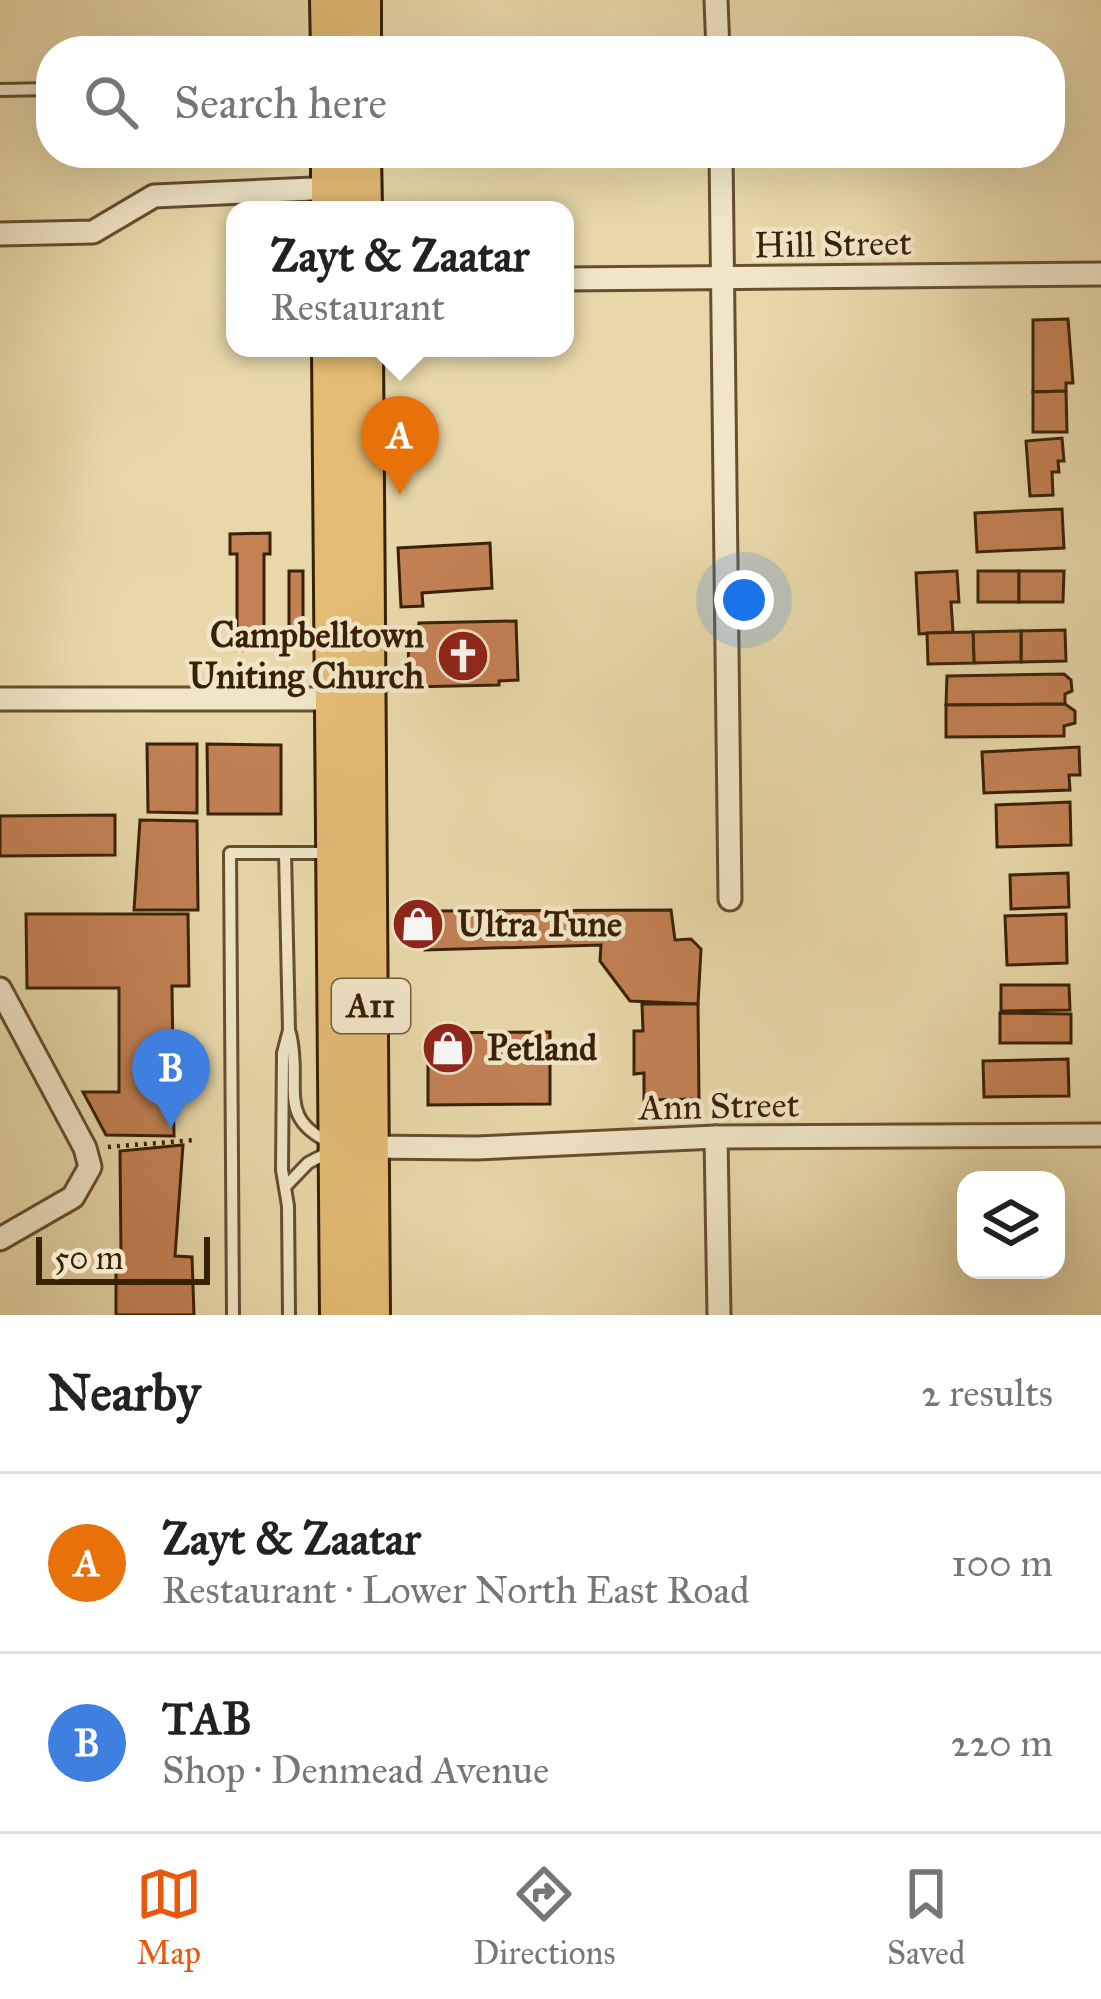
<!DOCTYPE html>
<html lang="en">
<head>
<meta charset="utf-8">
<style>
	body { margin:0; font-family:"IM FELL Great Primer",serif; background:#f6f6f6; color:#222 }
	.controls { position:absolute; right:36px; bottom:36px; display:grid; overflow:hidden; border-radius:24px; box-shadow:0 12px 48px #0002 }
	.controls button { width:108px; height:108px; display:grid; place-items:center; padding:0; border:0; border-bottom:3px solid #e0e0e0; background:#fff; color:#222; font:60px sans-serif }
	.scale { position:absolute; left:36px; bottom:30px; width:174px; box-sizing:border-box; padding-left:12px; border:6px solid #392106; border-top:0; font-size:33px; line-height:42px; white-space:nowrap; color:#392106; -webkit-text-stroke:9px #f0e6c7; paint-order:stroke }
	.you { position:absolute; left:744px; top:600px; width:42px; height:42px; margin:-30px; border:9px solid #fff; border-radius:50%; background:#1a73e8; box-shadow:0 0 0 18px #1a73e833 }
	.badge { display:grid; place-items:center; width:78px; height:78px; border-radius:50%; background:#ea580c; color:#fff; font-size:39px; font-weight:700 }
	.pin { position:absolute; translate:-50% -99px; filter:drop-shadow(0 3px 6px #0008) }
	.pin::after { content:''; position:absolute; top:63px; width:42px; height:36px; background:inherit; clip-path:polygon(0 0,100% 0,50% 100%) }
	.popup { position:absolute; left:226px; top:201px; width:348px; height:156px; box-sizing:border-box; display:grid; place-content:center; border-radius:24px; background:#fff; filter:drop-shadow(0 3px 9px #0005); font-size:39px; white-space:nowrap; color:#767676 }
	.popup b { font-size:45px; color:#222 }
	.popup::after { content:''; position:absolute; left:50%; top:100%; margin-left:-24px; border:24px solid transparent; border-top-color:#fff }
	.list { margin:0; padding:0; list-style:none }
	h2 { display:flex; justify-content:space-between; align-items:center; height:156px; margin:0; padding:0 48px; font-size:51px }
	h2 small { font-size:39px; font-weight:400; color:#767676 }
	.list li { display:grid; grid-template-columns:78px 1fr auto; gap:36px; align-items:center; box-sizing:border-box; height:180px; padding:0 48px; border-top:3px solid #e0e0e0 }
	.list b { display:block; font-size:45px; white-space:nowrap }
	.list p { margin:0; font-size:39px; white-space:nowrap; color:#767676 }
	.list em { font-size:39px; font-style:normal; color:#767676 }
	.icon { flex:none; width:66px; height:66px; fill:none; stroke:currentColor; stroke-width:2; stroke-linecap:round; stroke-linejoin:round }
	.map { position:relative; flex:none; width:1101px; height:1315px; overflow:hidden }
	.search { position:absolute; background:#fff; box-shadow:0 12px 48px #0002; left:36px; right:36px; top:36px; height:132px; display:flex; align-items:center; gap:30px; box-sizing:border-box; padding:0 42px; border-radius:48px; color:#767676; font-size:45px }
	.sheet { height:516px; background:#fff }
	nav { display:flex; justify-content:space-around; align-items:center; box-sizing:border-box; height:168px; border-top:3px solid #e0e0e0; background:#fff; font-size:33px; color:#767676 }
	nav a { display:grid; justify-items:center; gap:6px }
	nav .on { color:#ea580c }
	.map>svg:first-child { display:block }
</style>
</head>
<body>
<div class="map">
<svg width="1101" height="1315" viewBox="0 0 1101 1315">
	<rect width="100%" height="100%" fill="#e8d8a9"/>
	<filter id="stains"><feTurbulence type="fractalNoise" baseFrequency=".00167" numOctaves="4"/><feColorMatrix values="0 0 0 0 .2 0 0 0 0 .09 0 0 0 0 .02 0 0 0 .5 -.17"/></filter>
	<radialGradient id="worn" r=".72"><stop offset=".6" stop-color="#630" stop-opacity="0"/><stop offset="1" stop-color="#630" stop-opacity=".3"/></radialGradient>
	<g fill="#c38154" stroke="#392106" stroke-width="3">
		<path d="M1068 319 1073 383H1066V391L1033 392V320Z"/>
		<path d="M1066 391 1067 432H1033V392Z"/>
		<path d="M1062 438 1064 461H1058L1059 472H1052L1053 495 1030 496 1026 441Z"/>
		<path d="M1062 509 1064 548 977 552 975 513Z"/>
		<path d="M270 533V554H264V650H237V554H230V534Z"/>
		<path d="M490 543 492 588 422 593 423 606 401 607 398 548Z"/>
		<path d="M289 571H303V646L289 647Z"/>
		<path d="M957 571 959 602H951L953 632 919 634 916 573Z"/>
		<rect x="978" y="571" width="41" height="31"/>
		<path d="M1019 571H1064L1063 602H1019Z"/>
		<path d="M516 621 518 680 499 681V685L409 687 408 631H418L419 623Z"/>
		<path d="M1065 630 1066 661 1021 662V631Z"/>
		<path d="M1021 631V662L974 663 973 632Z"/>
		<path d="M973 632 974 663 928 664 927 633Z"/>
		<path d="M1064 674 1071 680 1072 691 1065 694V704L946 705 947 676Z"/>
		<path d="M1065 704 1075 711V723L1064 726V736L946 737V705Z"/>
		<path d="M147 744H197V813L148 812Z"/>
		<path d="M207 744 281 745V814H208Z"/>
		<path d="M1079 747 1080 775H1069L1070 790 984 793 982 752Z"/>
		<path d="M1070 802 1071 845 997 847 996 805Z"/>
		<path d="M115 815V855L0 856V816Z"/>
		<path d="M140 820 197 821 198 910H134Z"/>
		<path d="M1068 873 1069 907 1011 909 1010 875Z"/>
		<path d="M671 910 675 940 691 939 701 949 698 1004 630 1001 600 961 601 945 425 950 426 911Z"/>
		<path d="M26 914H188L189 986H172L174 1136 106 1135 83 1092H119V988H27Z"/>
		<path d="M1066 914 1067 963 1007 965 1005 916Z"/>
		<path d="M1001 985H1069L1070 1010 1001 1011Z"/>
		<path d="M642 1004H698L699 1099 644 1100V1073L634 1074V1031H643Z"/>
		<path d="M1000 1013 1071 1014V1043H1000Z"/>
		<path d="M550 1032V1104L428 1105V1033Z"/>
		<path d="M1068 1059 1069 1096 984 1097 983 1061Z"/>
		<path d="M183 1145 175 1256 192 1257 194 1315H116V1257L121 1254 120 1151Z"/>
	</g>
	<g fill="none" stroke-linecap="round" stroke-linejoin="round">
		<g stroke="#654f2f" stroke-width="16">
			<g id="service">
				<path d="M0 90 51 89"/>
				<path d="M285 853 289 1030 283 1053 282 1170 288 1206 289 1315"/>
				<path d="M290 1033C303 1086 274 1118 333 1144"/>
				<path d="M285 1187 308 1163 329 1152"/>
				<path d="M233 1315 230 853H328"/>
			</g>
		</g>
		<g stroke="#654f2f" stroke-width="27">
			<g id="minor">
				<path d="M716 0 718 51"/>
				<path d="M721 153 730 899"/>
				<path d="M0 234 93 232 154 196 336 188"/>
				<path d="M565 279 1101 274"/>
				<path d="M0 699H341"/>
				<path d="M0 989 85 1148 90 1167 73 1197 0 1239"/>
				<path d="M716 1137 719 1315"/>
				<path d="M364 1147 477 1148 716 1137 1101 1135"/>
			</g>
		</g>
		<g stroke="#392106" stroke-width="42">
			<g id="primary">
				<path d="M329 0 330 51"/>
				<path d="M362 0V51"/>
				<path d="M330 153V210"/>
				<path d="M362 153 363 210"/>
				<path d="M331 348 339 1315"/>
				<path d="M364 348 371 1315"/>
			</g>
		</g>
		<path stroke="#392106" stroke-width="4.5" stroke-dasharray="3 6" stroke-linecap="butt" d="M108 1147 195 1140"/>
		<use href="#service" stroke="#f0e6c7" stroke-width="10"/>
		<use href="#minor" stroke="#f0e6c7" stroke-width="21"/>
		<use href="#primary" stroke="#e4bc74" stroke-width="36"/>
	</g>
	<defs>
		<g id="church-disc" transform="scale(2.7)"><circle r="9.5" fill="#8f2418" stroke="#f0e6c7"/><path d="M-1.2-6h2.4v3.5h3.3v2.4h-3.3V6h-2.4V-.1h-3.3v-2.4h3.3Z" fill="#fff"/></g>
		<g id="shop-disc" transform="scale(2.7)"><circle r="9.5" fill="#8f2418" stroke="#f0e6c7"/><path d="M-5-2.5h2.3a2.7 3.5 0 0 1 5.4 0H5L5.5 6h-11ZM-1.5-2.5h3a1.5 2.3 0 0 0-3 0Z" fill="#fff"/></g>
	</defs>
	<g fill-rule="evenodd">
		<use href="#church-disc" x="463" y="656"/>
		<use href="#shop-disc" x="418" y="924"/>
		<use href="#shop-disc" x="448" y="1048"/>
	</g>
	<g text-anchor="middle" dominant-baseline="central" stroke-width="9" stroke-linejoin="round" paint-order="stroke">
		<rect fill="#f0e6c7" stroke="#705c40" stroke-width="3" x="332" y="979" width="78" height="54" rx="9"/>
		<g font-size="33" font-weight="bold" fill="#392106">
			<text x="371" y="1006">A11</text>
		</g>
		<g font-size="36" fill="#392106" stroke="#f0e6c7">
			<text transform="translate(833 244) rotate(-1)">Hill Street</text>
			<text transform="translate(719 1106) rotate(-1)">Ann Street</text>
		</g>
		<g font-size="36" font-weight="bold" fill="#392106" stroke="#f0e6c7" text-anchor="start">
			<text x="424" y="635" text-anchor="end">Campbelltown<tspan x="424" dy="41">Uniting Church</tspan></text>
			<text x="457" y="924">Ultra Tune</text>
			<text x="487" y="1048">Petland</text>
		</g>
	</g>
	<rect width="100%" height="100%" filter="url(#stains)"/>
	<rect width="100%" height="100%" fill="url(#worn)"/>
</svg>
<div class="controls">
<button><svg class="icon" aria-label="layers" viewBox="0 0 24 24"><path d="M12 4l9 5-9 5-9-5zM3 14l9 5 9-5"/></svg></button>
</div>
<div class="scale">50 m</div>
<div class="you"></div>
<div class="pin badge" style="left:400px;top:495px;background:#e8710a">A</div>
<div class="popup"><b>Zayt &amp; Zaatar</b>Restaurant</div>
<div class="pin badge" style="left:171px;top:1128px;background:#3f7fe0">B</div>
<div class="search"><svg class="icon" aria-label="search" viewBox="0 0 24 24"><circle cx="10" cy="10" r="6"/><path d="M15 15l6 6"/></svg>Search here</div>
</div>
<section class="sheet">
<h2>Nearby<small>2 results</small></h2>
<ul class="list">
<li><span class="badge" style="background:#e8710a">A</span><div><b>Zayt &amp; Zaatar</b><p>Restaurant · Lower North East Road</p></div><em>100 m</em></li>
<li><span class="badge" style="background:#3f7fe0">B</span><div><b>TAB</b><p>Shop · Denmead Avenue</p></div><em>220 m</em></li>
</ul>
</section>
<nav>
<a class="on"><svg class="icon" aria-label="map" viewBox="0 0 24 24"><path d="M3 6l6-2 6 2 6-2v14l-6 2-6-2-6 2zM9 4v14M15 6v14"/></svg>Map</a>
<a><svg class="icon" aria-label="directions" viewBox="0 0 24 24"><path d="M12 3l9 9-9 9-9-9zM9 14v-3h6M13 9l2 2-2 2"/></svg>Directions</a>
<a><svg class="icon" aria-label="saved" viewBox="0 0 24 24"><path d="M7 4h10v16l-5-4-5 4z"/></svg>Saved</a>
</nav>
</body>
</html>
